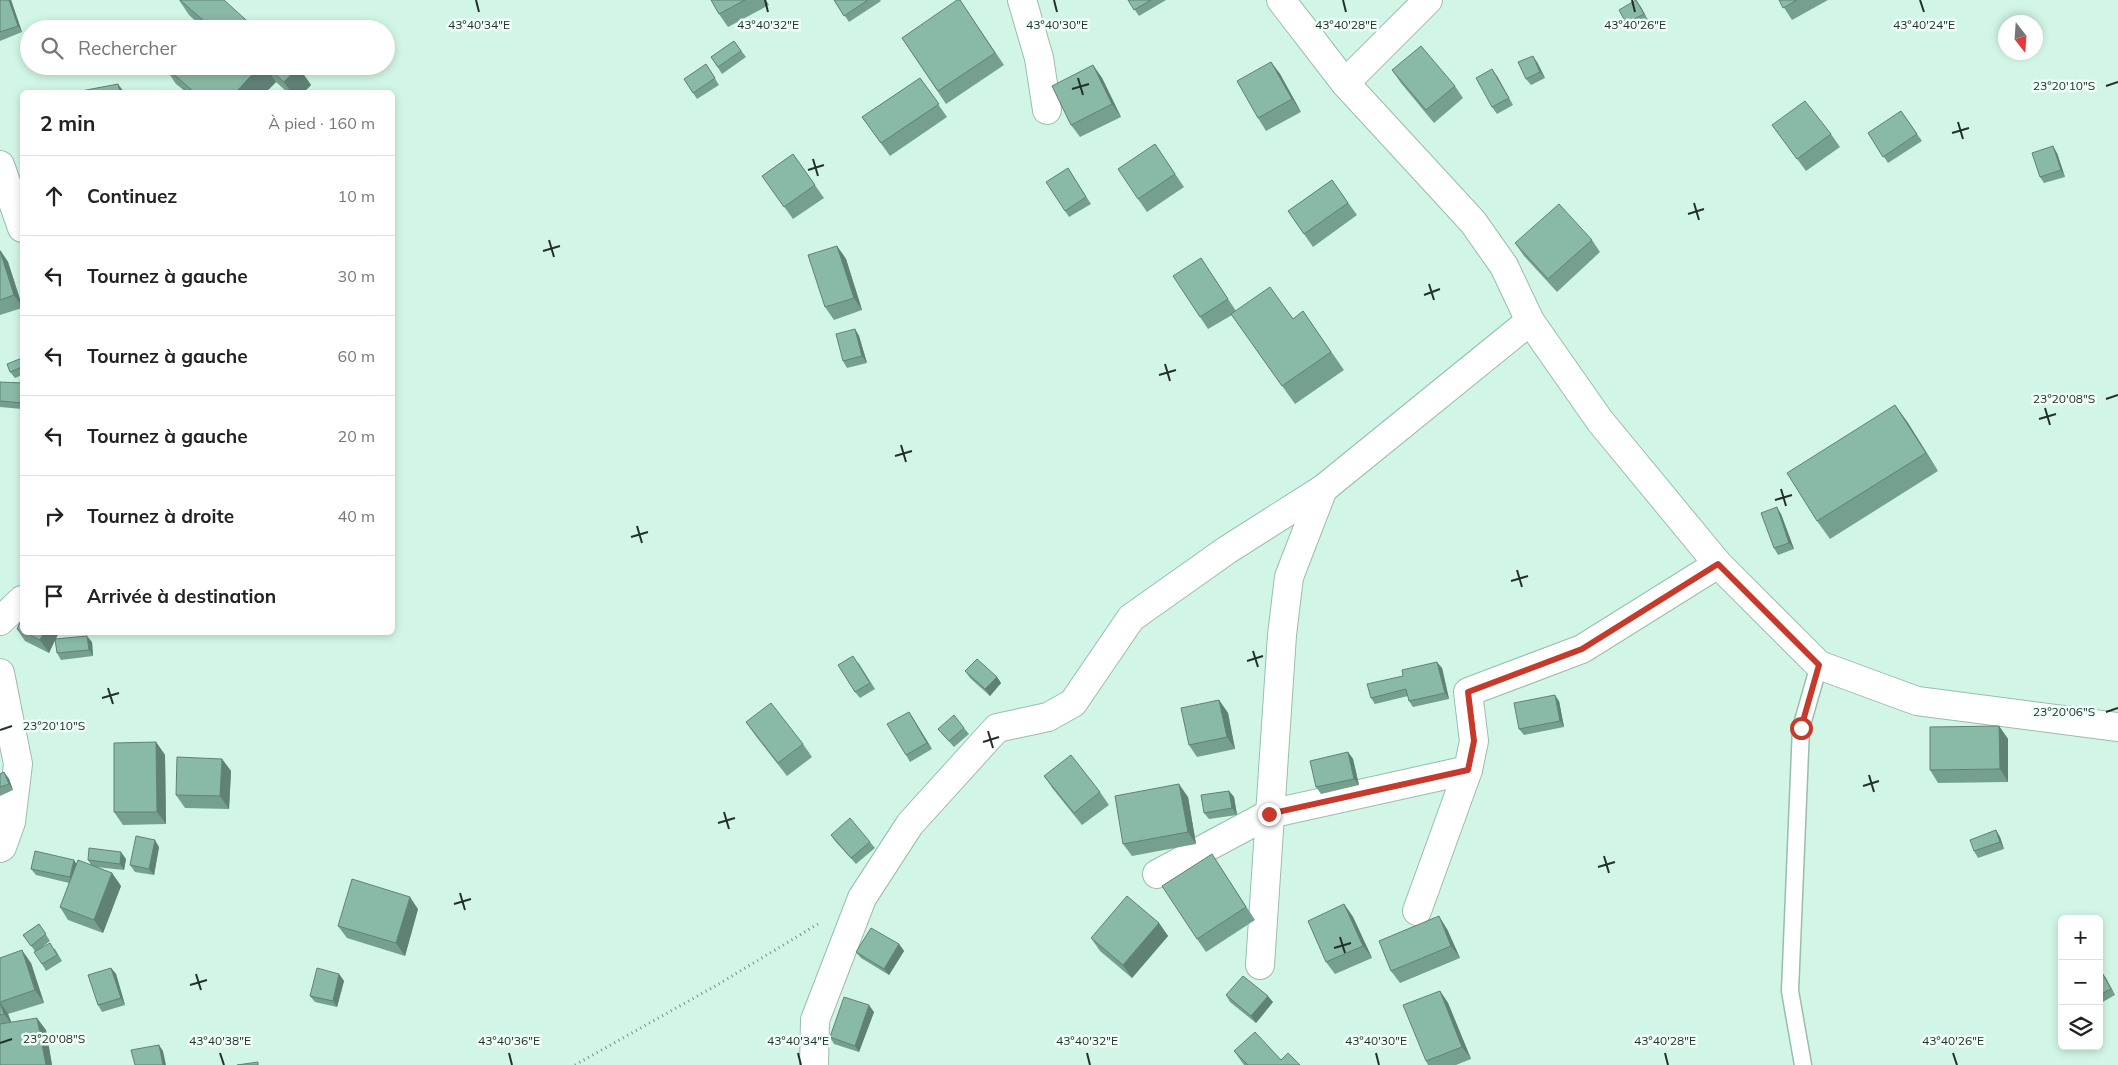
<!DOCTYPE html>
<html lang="fr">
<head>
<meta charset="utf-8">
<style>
	body { margin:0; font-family:Mulish,sans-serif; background:#f2f2f2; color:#222 }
	.controls { position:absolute; right:15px; bottom:15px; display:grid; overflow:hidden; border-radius:8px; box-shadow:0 2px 8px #0003 }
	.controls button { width:45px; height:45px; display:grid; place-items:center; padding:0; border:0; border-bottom:1px solid #e0e0e0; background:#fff; color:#222; font:25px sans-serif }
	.compass { position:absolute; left:1998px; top:15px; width:45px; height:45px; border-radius:50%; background:#fff; box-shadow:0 2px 8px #0003; rotate:163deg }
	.stop { position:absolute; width:15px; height:15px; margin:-11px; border:4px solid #c63a2c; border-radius:50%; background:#fff }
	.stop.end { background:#c63a2c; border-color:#fff; box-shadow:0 1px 5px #0008 }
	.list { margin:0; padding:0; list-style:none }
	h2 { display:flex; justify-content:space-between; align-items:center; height:65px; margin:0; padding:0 20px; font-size:21px }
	h2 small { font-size:16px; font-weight:400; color:#767676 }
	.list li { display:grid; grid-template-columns:32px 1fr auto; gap:15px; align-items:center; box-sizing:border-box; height:80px; padding:0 20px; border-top:1px solid #e0e0e0 }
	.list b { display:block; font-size:19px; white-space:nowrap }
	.list em { font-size:16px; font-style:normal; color:#767676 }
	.icon { flex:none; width:28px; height:28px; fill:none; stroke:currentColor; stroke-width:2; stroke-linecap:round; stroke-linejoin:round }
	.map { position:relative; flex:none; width:2118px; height:1065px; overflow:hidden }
	.search { position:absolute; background:#fff; box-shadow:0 2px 8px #0003; left:20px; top:20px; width:375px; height:55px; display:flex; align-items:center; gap:12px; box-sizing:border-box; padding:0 18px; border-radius:28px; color:#767676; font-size:19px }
	.panel { position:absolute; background:#fff; box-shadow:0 2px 8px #0003; left:20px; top:90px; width:375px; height:545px; border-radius:8px }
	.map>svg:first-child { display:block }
</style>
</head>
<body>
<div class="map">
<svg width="2118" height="1065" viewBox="0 0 2118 1065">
	<rect width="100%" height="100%" fill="#d2f6e6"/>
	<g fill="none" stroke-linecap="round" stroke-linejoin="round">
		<g stroke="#9abcad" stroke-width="19">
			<path id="lane" d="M1803 1065 1790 991 1801 728 1819 665"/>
		</g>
		<g stroke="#9abcad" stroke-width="30">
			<g id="street">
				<path d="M1022 0 1039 58 1047 110"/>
				<path d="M1281 0 1345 83 1473 222 1504 266 1530 321 1600 421 1718 564 1819 665 1917 701 2118 727"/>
				<path d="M1345 83 1428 0"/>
				<path d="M0 165 22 228"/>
				<path d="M0 621 22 600"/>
				<path d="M0 673 18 764 11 822 2 847 0 848"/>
				<path d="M1157 874 1269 814 1468 770"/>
				<path d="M1417 911 1468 770 1474 741 1468 692 1582 649 1718 564"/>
				<path d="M1260 965 1282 635 1289 577 1323 489"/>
				<path d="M814 1065 815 1020 862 898 910 824 997 728 1048 717 1073 703 1131 618 1227 550 1323 489 1530 321"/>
			</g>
		</g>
		<path stroke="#778f84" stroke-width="3" stroke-dasharray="1 4" stroke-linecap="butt" d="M575 1065 717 985 818 924"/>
		<use href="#lane" stroke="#fff" stroke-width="16"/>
		<use href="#street" stroke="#fff" stroke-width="28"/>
	</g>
	<g fill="#76a08e">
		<path d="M0 0H11L22 32 0 41Z"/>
		<path d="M179 0H224L200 25 189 15Z"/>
		<path d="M711 0H766L769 5 728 27 719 14Z"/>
		<path d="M834 0H880L881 1 849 22Z"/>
		<path d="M960 0 1004 65 946 104 902 38Z"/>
		<path d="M1128 0H1166L1139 16Z"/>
		<path d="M1636 0 1648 20 1630 30 1626 23Z"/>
		<path d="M1779 0H1828L1792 20Z"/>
		<path d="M734 41 746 57 722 74 711 57Z"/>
		<path d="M1271 62 1280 74 1301 112 1266 131 1258 118Z"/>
		<path d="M1537 62 1545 78 1531 85 1526 79Z"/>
		<path d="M706 64 719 85 697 99 684 79Z"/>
		<path d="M1093 65 1102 78 1121 117 1080 137 1071 125Z"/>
		<path d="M164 66H298L311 85 304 92H287L276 82 266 92H186L176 84Z"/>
		<path d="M1392 70 1455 86 1463 98 1434 123 1401 83Z"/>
		<path d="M1497 76 1513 105 1497 114 1492 107Z"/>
		<path d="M920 78 947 117 890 156 862 117Z"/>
		<path d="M1901 111 1922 141 1888 163 1868 133Z"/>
		<path d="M1772 125 1831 134 1840 147 1806 171Z"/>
		<path d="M1155 144 1184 187 1147 212 1138 199Z"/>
		<path d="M2057 153 2065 177 2044 183 2040 177Z"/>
		<path d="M793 154 824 198 793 219 762 176Z"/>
		<path d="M1068 168 1091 204 1069 217 1065 211Z"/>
		<path d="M1332 180 1357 215 1313 247 1288 211Z"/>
		<path d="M1592 240 1600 252 1557 292 1524 256 1515 243Z"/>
		<path d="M837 246 846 259 862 310 834 320 825 307Z"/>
		<path d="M0 250 8 262 22 305V308L0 315Z"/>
		<path d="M1201 258 1236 311 1293 319 1303 311 1344 370 1295 404 1232 315 1208 329 1200 317Z"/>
		<path d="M855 329 859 336 867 363 847 368 843 361Z"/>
		<path d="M22 358V375L15 378 10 372Z"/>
		<path d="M0 382 22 383V409L0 407Z"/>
		<path d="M1895 405 1908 423 1938 471 1830 539 1817 521Z"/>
		<path d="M1781 514 1794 549 1778 555 1774 548Z"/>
		<path d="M22 618V632H59L56 639 92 642 93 656 61 660 57 653 55 640 49 653 25 641 17 629Z"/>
		<path d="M858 662 875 689 860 698 855 692Z"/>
		<path d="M1442 668 1449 699 1413 707 1409 701 1408 696 1375 704 1371 698Z"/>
		<path d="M965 671 997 677 1001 683 990 696 970 678Z"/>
		<path d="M1219 700 1228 713 1235 749 1197 757 1189 745Z"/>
		<path d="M1559 701 1564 727 1524 735 1519 729Z"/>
		<path d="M909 712 932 749 910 762 906 755Z"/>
		<path d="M746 722 803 744 812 757 787 776 755 735Z"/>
		<path d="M1999 726 2008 739V782L1938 783 1930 770Z"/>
		<path d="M964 728 969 734 954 747 943 735 938 729Z"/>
		<path d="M156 742 165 755 166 824 123 825 114 812Z"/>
		<path d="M1348 752 1353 759 1359 785 1321 794 1316 787Z"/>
		<path d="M222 759 231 771 229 809 185 808 176 795Z"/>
		<path d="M4 772 9 779 13 790 0 796V774Z"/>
		<path d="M1044 776 1100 792 1109 805 1082 825 1053 789Z"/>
		<path d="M1229 791 1234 797 1237 815 1209 819 1204 813Z"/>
		<path d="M1188 797 1196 844 1132 856 1123 844Z"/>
		<path d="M1996 830 2000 837 2004 849 1978 858 1974 851Z"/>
		<path d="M831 835 870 842 875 848 856 864 835 841Z"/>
		<path d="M159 847 154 875 135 872 130 865Z"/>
		<path d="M1212 854 1255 920 1206 952 1197 939Z"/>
		<path d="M126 859 124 870 96 867 112 873 121 886 103 933 68 920 60 907 69 883 36 875 31 869 76 864 91 865 88 860Z"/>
		<path d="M1344 904 1353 917 1372 958 1335 974 1326 962Z"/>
		<path d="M418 909 405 956 347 938 338 926Z"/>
		<path d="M1159 923 1168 936 1132 978 1100 951 1091 938Z"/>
		<path d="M39 924 50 941 41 948 55 949 62 961 46 971 42 964 35 951 23 935Z"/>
		<path d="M1447 929 1460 958 1400 983 1391 971Z"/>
		<path d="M899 944 904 951 889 975 861 958 856 952Z"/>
		<path d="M0 958 31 963 44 1003 8 1014 11 1022 46 1030 52 1065H0Z"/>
		<path d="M111 968 116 974 125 1005 102 1012 98 1005Z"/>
		<path d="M2101 971 2115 995 2099 1004V972Z"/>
		<path d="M339 974 344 981 337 1007 315 1002 310 996Z"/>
		<path d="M1440 991 1448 1003 1471 1059 1456 1065H1428L1426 1061Z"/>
		<path d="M1226 995 1273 1002 1256 1023 1230 1002Z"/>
		<path d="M874 1012 859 1052 834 1044 830 1037Z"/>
		<path d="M1234 1051 1281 1060 1300 1065H1244Z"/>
	</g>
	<g fill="#608274">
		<path d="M9 0H11L22 32 18 26Z"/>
		<path d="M1636 0 1641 7 1648 20 1644 14Z"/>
		<path d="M1533 56 1537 62 1545 78 1540 72Z"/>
		<path d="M1271 62 1280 74 1301 112 1292 99Z"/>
		<path d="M1093 65 1102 78 1121 117 1112 104Z"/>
		<path d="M260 66H265L276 82 266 92H236Z"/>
		<path d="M298 67 311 85 304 92H291L284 82Z"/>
		<path d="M1492 69 1497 76 1513 105 1509 98Z"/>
		<path d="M118 84 124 92H120Z"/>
		<path d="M2053 146 2057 153 2065 177 2061 170Z"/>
		<path d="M837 246 846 259 862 310 854 298Z"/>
		<path d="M0 250 8 262 22 306 14 295Z"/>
		<path d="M855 329 859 336 867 363 862 356Z"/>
		<path d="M1895 405 1908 423 1938 471 1926 453Z"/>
		<path d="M1777 507 1781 514 1794 549 1789 543Z"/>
		<path d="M44 632H59L49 653 40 640Z"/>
		<path d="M87 636 92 642 93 656 89 650Z"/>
		<path d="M1437 662 1442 668 1449 699 1445 693Z"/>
		<path d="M997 677 1001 683 990 696 985 689Z"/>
		<path d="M1555 695 1559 701 1564 727 1560 721Z"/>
		<path d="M1219 700 1228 713 1235 749 1227 737Z"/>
		<path d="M909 712 913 718 932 749 927 743Z"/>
		<path d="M1999 726 2008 739V782L2000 769Z"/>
		<path d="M156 742 165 755 166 824 157 812Z"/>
		<path d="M1348 752 1353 759 1359 785 1354 779Z"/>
		<path d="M222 759 231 771 229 809 220 796Z"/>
		<path d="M4 772 9 779 13 790 9 784Z"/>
		<path d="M1179 784 1188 797 1196 844 1188 832Z"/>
		<path d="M1229 791 1234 797 1237 815 1232 808Z"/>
		<path d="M1996 830 2000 837 2004 849 2000 842Z"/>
		<path d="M155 840 159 847 154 875 149 869Z"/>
		<path d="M121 852 126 859 124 870 120 864Z"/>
		<path d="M74 860 78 866 75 884 70 877Z"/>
		<path d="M112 873 121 886 103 933 94 920Z"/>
		<path d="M410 897 418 909 405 956 396 943Z"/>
		<path d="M1344 904 1353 917 1372 958 1363 946Z"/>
		<path d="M1439 916 1447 929 1460 958 1451 946Z"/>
		<path d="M1159 923 1168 936 1132 978 1123 965Z"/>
		<path d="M899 944 904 951 889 975 884 969Z"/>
		<path d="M22 950 31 963 44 1003 35 990Z"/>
		<path d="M111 968 116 974 125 1005 121 998Z"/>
		<path d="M2101 971 2106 978 2115 995 2111 989Z"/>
		<path d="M339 974 344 981 337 1007 333 1001Z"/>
		<path d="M1440 991 1448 1003 1471 1059 1462 1047Z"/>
		<path d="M1268 996 1273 1002 1256 1023 1251 1016Z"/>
		<path d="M0 1002 8 1014 13 1026 4 1014Z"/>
		<path d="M869 1005 874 1012 859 1052 855 1046Z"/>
		<path d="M37 1018 46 1030 52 1065H46Z"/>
		<path d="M159 1045 163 1051 166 1065H163Z"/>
	</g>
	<g fill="#89baa5" stroke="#608274">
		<path d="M0 0H9L18 26 0 32Z"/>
		<path d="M180 0H224L256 29H197L204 21Z"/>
		<path d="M711 0H745L719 14Z"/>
		<path d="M834 0H868L844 16Z"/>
		<path d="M957 0H960L995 53 938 91 902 38Z"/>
		<path d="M1128 0H1151L1134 10Z"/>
		<path d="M1636 0 1644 14 1626 23 1619 10Z"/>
		<path d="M1779 0H1797L1783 8Z"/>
		<path d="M734 41 741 51 718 67 711 57Z"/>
		<path d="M1421 46 1455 86 1426 110 1392 70Z"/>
		<path d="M1533 56 1540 72 1526 79 1518 62Z"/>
		<path d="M1271 62 1292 99 1258 118 1237 81Z"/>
		<path d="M706 64 715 78 693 93 684 79Z"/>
		<path d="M1093 65 1112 104 1071 125 1052 86Z"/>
		<path d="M164 66H260L236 92H194Z"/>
		<path d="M266 66H298V67L284 82Z"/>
		<path d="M1492 69 1509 98 1492 107 1476 78Z"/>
		<path d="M920 78 939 104 881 143 862 117Z"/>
		<path d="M118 84 120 92H76Z"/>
		<path d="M1805 101 1831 134 1797 159 1772 125Z"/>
		<path d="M1901 111 1917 134 1883 157 1868 133Z"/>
		<path d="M1155 144 1175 174 1138 199 1118 169Z"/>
		<path d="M2053 146 2061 170 2040 177 2032 153Z"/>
		<path d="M793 154 815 185 784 207 762 176Z"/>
		<path d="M1068 168 1086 197 1065 211 1046 182Z"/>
		<path d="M1332 180 1348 203 1304 234 1288 211Z"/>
		<path d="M1559 204 1592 240 1548 279 1515 243Z"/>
		<path d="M837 246 854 298 825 307 808 255Z"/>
		<path d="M0 251 14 295 0 300Z"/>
		<path d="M1201 258 1228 299 1200 317 1173 276Z"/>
		<path d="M1270 287 1293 319 1303 311 1331 352 1282 386 1231 314Z"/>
		<path d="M855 329 862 356 843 361 836 334Z"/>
		<path d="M22 358V367L10 372 7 364Z"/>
		<path d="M0 382 22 383V403L0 401Z"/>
		<path d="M1895 405 1926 453 1817 521 1787 473Z"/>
		<path d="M1777 507 1789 543 1774 548 1761 513Z"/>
		<path d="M22 618V632L17 629Z"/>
		<path d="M24 632H44L40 640Z"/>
		<path d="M87 636 89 650 57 653 55 639Z"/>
		<path d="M853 656 870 683 855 692 838 665Z"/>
		<path d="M977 659 997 677 985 689 965 671Z"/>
		<path d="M1437 662 1445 693 1409 701 1406 689 1371 698 1367 684 1403 676 1402 670Z"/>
		<path d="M1555 695 1560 721 1519 729 1514 703Z"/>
		<path d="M1219 700 1227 737 1189 745 1181 708Z"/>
		<path d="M771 703 803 744 778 763 746 722Z"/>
		<path d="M909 712 927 743 906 755 887 724Z"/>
		<path d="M954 715 964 728 949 741 938 729Z"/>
		<path d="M1999 726 2000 769 1930 770V727Z"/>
		<path d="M156 742 157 812H114V743Z"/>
		<path d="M1348 752 1354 779 1316 787 1310 761Z"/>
		<path d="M1071 755 1100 792 1074 813 1044 776Z"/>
		<path d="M177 757 222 759 220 796 176 795Z"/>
		<path d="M4 772 9 784 0 787V774Z"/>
		<path d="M1179 784 1188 832 1123 844 1115 796Z"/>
		<path d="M1229 791 1232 808 1204 813 1201 795Z"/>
		<path d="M850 818 870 842 851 858 831 835Z"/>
		<path d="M1996 830 2000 842 1974 851 1970 840Z"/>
		<path d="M136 836 155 840 149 869 130 865Z"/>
		<path d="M89 848 121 852 120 864 88 860Z"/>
		<path d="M35 851 74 860 70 877 31 869Z"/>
		<path d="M1212 854 1246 907 1197 939 1162 886Z"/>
		<path d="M78 860 112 873 94 920 60 907Z"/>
		<path d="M352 879 410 897 396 943 338 926Z"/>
		<path d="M1127 896 1159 923 1123 965 1091 938Z"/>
		<path d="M1344 904 1363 946 1326 962 1308 921Z"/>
		<path d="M1439 916 1451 946 1391 971 1379 941Z"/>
		<path d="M39 924 46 934 31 946 23 935Z"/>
		<path d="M871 928 899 944 884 969 856 952Z"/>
		<path d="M50 943 57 955 42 964 34 952Z"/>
		<path d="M22 950 35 990 0 1002V958Z"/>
		<path d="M111 968 121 998 98 1005 88 975Z"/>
		<path d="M317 968 339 974 333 1001 310 996Z"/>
		<path d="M2101 971 2111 989 2099 995V972Z"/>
		<path d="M1243 976 1268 996 1251 1016 1226 995Z"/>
		<path d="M1440 991 1462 1047 1426 1061 1403 1005Z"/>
		<path d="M844 997 869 1005 855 1046 830 1037Z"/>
		<path d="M0 1003 4 1014 0 1015Z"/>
		<path d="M37 1018 46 1065H0V1024Z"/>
		<path d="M1255 1032 1281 1060 1288 1053 1300 1065H1248L1234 1051Z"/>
		<path d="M159 1045 163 1065H135L131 1050Z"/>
		<path d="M258 1062V1065H237Z"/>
	</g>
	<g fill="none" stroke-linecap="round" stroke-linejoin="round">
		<path stroke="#c63a2c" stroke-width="6" d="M1269 814 1468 770 1474 741 1468 692 1582 649 1718 564 1819 665 1801 728"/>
	</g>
	<path fill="none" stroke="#23302b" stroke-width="2" d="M476 0 479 12M765 0 768 12M1054 0 1057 12M1343 0 1346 12M1632 0 1635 12M1920 0 1924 12M1078 78 1083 95M2106 86 2118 82M1072 89 1089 84M1958 122 1963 139M1952 133 1969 128M813 159 818 176M808 170 824 165M1694 203 1699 220M1688 214 1704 209M549 240 554 257M543 251 560 246M1429 284 1434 300M1424 295 1440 289M1165 364 1170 381M1159 375 1176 370M2106 399 2118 395M2045 408 2050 425M2039 419 2056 414M901 445 906 462M895 456 912 451M1781 489 1786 506M1775 500 1792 495M637 526 642 543M631 537 648 532M1517 570 1522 587M1511 581 1528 576M1253 651 1258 667M1247 661 1263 656M108 688 113 704M102 698 119 693M2106 712 2118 708M0 730 12 726M988 731 993 748M983 742 999 737M1869 775 1874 792M1863 786 1879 781M724 812 729 829M718 823 735 818M1604 856 1609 873M1598 867 1615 862M460 893 465 910M454 904 471 899M1340 937 1345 953M1334 948 1351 943M196 974 201 990M190 985 207 980M0 1043 12 1039M220 1053 224 1065M509 1053 512 1065M798 1053 801 1065M1087 1053 1090 1065M1376 1053 1379 1065M1665 1053 1668 1065M1953 1053 1957 1065"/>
	<g font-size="12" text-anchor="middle" fill="#23302b" stroke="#effef7" stroke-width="5" stroke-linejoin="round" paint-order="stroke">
		<text x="479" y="29">43°40'34"E</text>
		<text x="768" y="29">43°40'32"E</text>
		<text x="1057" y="29">43°40'30"E</text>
		<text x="1346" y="29">43°40'28"E</text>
		<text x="1635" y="29">43°40'26"E</text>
		<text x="1924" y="29">43°40'24"E</text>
		<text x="2064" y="90">23°20'10"S</text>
		<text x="2064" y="403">23°20'08"S</text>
		<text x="2064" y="716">23°20'06"S</text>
		<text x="54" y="730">23°20'10"S</text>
		<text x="54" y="1043">23°20'08"S</text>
		<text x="220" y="1045">43°40'38"E</text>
		<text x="509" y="1045">43°40'36"E</text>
		<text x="798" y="1045">43°40'34"E</text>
		<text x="1087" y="1045">43°40'32"E</text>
		<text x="1376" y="1045">43°40'30"E</text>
		<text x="1665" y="1045">43°40'28"E</text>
		<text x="1953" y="1045">43°40'26"E</text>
	</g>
</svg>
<div class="controls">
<button>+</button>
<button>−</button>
<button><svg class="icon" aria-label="layers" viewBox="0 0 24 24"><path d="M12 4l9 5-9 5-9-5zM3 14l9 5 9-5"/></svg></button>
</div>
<svg class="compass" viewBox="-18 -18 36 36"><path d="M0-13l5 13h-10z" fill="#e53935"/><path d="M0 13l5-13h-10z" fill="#767676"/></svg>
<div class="stop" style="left:1801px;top:728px"></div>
<div class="stop end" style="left:1269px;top:814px"></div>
<div class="search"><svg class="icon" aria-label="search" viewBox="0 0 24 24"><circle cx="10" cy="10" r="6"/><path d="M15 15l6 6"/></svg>Rechercher</div>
<section class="panel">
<h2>2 min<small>À pied · 160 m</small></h2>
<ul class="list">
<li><svg class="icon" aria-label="ahead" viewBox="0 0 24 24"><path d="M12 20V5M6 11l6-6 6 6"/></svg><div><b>Continuez</b></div><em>10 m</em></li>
<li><svg class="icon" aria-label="left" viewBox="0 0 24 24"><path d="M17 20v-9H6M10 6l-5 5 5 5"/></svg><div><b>Tournez à gauche</b></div><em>30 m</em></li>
<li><svg class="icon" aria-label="left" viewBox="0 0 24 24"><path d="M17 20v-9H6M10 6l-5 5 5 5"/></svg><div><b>Tournez à gauche</b></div><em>60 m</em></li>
<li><svg class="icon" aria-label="left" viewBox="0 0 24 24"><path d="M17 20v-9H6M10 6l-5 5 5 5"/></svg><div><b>Tournez à gauche</b></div><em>20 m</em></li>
<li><svg class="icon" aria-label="right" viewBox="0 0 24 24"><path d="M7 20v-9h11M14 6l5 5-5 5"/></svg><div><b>Tournez à droite</b></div><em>40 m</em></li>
<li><svg class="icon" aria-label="arrive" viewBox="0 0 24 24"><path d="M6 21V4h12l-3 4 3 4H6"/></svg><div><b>Arrivée à destination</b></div></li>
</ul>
</section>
</div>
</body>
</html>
